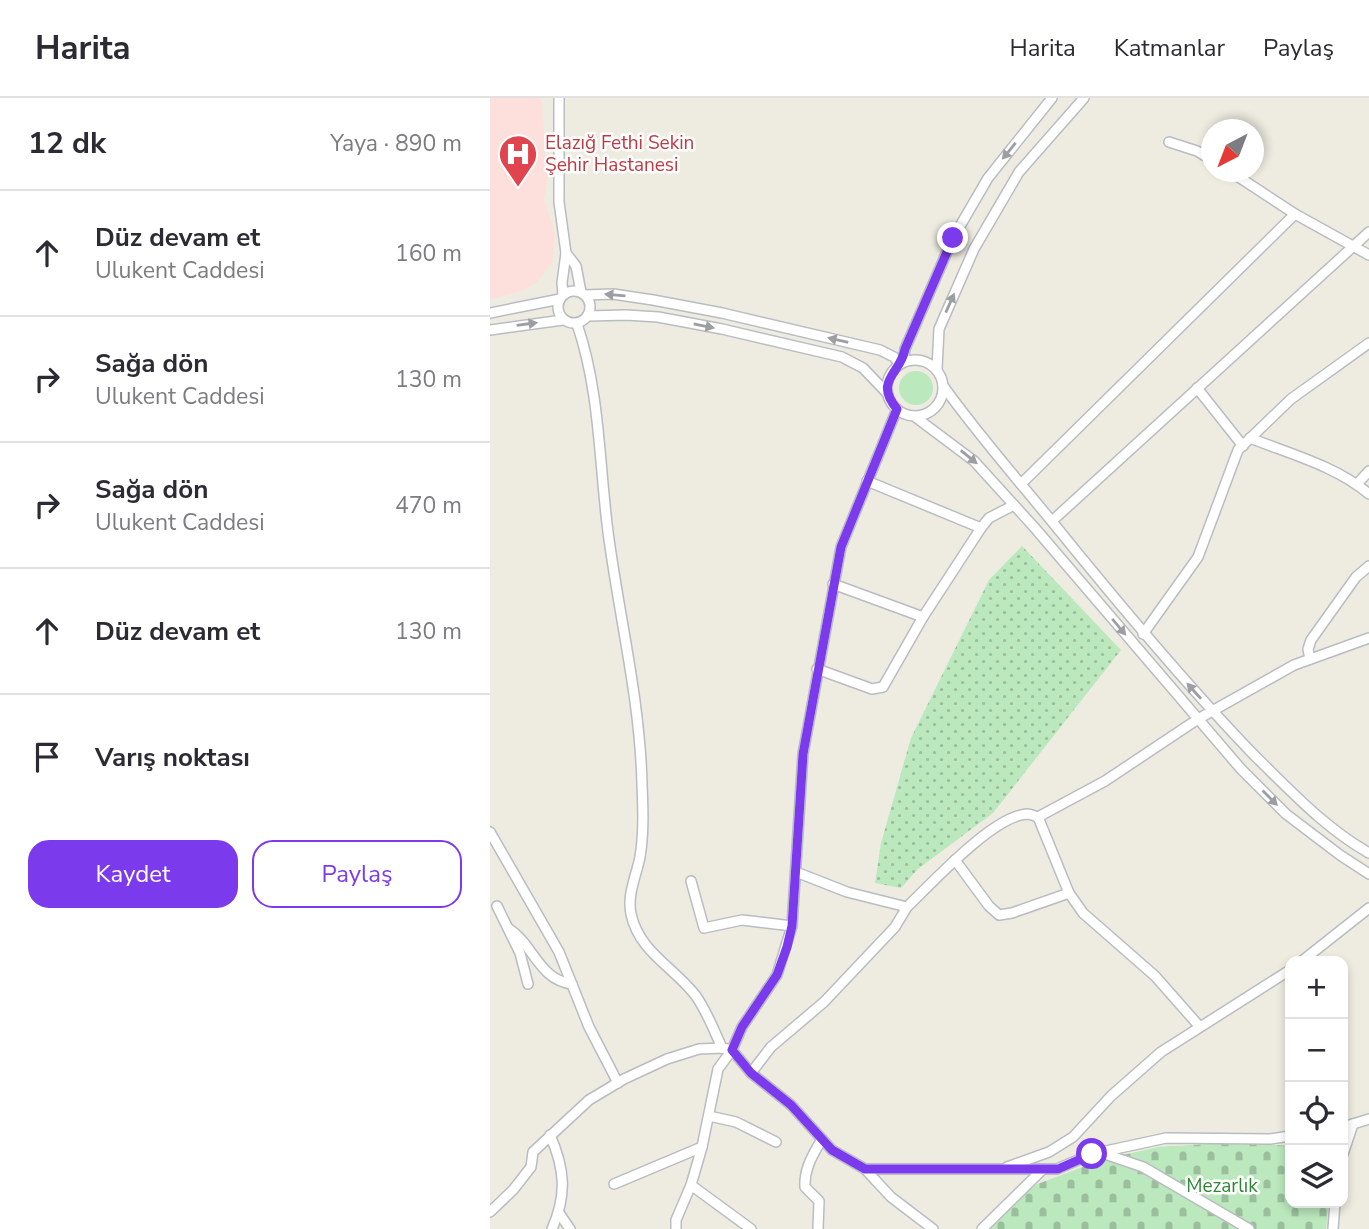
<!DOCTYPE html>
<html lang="tr">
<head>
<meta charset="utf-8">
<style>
	body { margin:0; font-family:"Nunito Sans",sans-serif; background:#f7f7f7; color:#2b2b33 }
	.controls { position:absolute; right:21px; bottom:21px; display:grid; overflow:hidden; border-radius:14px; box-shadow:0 4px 10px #0003 }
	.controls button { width:63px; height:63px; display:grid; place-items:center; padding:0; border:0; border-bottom:2px solid #e1e1e2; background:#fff; color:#2b2b33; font:35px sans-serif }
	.compass { position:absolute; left:711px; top:21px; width:63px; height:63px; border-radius:50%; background:#fff; box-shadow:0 4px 10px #0003; rotate:222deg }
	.stop { position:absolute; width:21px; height:21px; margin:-16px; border:5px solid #7c3aed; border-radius:50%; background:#fff }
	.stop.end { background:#7c3aed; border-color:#fff; box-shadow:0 2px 7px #0008 }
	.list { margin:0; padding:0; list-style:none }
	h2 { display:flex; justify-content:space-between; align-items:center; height:91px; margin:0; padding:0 28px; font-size:30px }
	h2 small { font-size:23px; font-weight:400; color:#7c7c81 }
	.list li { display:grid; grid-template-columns:46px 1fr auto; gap:21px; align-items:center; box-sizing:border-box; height:126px; padding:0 28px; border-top:2px solid #e1e1e2 }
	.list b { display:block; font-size:26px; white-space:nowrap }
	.list p { margin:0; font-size:23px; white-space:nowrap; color:#7c7c81 }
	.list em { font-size:23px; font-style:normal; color:#7c7c81 }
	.actions { display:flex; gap:14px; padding:21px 28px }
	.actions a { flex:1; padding:16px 0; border:2px solid #7c3aed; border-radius:21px; text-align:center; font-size:24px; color:#7c3aed }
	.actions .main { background:#7c3aed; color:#fff }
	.icon { flex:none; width:38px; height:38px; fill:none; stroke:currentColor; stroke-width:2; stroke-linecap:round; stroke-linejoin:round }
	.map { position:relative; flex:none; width:879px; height:1131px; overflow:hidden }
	header { display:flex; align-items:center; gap:42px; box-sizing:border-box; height:98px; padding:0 35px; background:#fff; border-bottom:2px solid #e1e1e2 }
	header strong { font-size:33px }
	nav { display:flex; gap:38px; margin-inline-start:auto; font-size:24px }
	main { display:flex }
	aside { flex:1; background:#fff }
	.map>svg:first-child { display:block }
</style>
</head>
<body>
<header>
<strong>Harita</strong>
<nav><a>Harita</a><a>Katmanlar</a><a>Paylaş</a></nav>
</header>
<main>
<aside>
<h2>12 dk<small>Yaya · 890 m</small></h2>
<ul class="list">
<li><svg class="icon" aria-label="ahead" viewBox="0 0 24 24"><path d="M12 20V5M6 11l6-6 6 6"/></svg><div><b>Düz devam et</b><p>Ulukent Caddesi</p></div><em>160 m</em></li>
<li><svg class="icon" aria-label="right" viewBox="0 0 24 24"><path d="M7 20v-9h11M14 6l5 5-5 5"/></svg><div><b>Sağa dön</b><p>Ulukent Caddesi</p></div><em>130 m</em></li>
<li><svg class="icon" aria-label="right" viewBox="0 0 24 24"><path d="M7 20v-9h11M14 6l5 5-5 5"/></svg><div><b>Sağa dön</b><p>Ulukent Caddesi</p></div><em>470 m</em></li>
<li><svg class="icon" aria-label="ahead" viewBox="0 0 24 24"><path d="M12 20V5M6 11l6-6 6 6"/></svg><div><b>Düz devam et</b></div><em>130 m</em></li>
<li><svg class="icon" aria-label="arrive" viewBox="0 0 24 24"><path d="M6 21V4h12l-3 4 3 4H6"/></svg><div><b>Varış noktası</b></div></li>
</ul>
<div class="actions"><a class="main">Kaydet</a><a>Paylaş</a></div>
</aside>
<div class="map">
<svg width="879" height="1131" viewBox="0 0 879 1131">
	<defs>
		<pattern id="cemetery-stones" width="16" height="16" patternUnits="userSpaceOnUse" patternTransform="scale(1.75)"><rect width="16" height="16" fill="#bbe8bd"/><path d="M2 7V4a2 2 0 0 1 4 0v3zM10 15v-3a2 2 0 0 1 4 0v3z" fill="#9bbf9d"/></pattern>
		<pattern id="park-dots" width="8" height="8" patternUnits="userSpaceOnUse" patternTransform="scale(1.75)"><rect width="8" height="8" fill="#bbe8bd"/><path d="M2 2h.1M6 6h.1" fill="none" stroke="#9bbf9d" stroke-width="1.8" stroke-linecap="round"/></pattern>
	</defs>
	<rect width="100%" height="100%" fill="#eeece1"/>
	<path fill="#fddfdb" d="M0 0H51L58 78 54 101 65 135 63 164 46 185 32 193 0 201Z"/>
	<circle fill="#bbe8bd" cx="426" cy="290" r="17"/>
	<path fill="url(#cemetery-stones)" d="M750 1044 800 1048V1105H839L836 1131H497L545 1087 611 1062 668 1049Z"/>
	<path fill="url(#park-dots)" d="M532 448 631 552 503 715 428 771 411 790 385 785 391 745 421 640 499 482Z"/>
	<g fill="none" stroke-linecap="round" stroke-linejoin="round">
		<g stroke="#b9bcc2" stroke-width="12">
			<g id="minor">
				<path d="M69 0V104L76 155 72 185 73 197"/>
				<path d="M679 44 707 53 722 62"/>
				<path d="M741 74 805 116 879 157"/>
				<path d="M76 155 86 168 91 194"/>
				<circle cx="84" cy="209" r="16"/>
				<path d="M95 197 123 196 163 202 232 215 390 252 404 259 410 266"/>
				<path d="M0 215 70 201"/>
				<path d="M98 218 136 217 168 219 232 231 352 259 373 270 397 295"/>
				<path d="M87 226C110 293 109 364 118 434 129 518 150 601 152 686 153 710 154 735 150 759 146 779 137 796 141 816 149 854 184 869 206 898 217 914 224 932 232 950"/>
				<path d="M0 232 73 222"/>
				<circle cx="425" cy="290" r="28"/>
				<path d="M413 264 415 251 463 140 498 80 562 0"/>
				<path d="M447 271 449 231 484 151 529 74 594 0"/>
				<path d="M454 289C492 342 536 391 577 442 638 517 699 590 766 659 802 694 835 730 879 755"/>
				<path d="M707 290 753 348"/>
				<path d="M407 311 351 449 313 656 302 828 287 877 252 929 242 952 261 975 301 1007 342 1052 375 1071H567L602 1056 676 1040 780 1041 800 1038"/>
				<path d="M424 318 484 363 544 429 751 671 796 716 850 757 879 776"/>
				<path d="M760 340C800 356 846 368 879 396"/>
				<path d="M377 383 491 430"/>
				<path d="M531 386 805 116"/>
				<path d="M867 386 879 373"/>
				<path d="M562 423 879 134"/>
				<path d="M343 486 433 519"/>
				<path d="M653 536 708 459 748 352 801 301 879 245"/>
				<path d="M820 561 818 551 821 542 866 479 879 468"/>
				<path d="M327 571 382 591 393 589 433 519 491 430 499 420 524 407"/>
				<path d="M548 719 579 795 593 815 665 878 710 929"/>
				<path d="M0 734 69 854 99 929 128 985"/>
				<path d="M465 762 499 808 509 817 522 815 579 795"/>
				<path d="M306 774 357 794 417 809C442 785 503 718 537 716 541 716 544 718 548 719L615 683 708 621 804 567 879 540"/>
				<path d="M201 783 214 830 252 822 302 828"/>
				<path d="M7 808 30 855 38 886"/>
				<path d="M18 830C44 847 49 882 82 886"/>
				<path d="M812 863 879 810"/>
				<path d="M261 975 281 949 334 904 405 829 417 809"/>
				<path d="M219 1018 246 1024 286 1044"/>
				<path d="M853 1029 879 1021"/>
				<path d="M60 1037C75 1071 77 1097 62 1131"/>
				<path d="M612 1055 653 1069 759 1131"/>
				<path d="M853 1056 863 1026"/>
				<path d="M517 1069 559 1054 583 1039 621 998 671 954 800 872"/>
				<path d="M375 1071 401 1099 443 1131"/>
				<path d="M124 1086 212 1049"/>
				<path d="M201 1087 261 1131"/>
				<path d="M0 1114 23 1092 41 1069 43 1054 99 1002 134 981 177 961 209 951 232 950 242 952 228 971 212 1049 201 1087 186 1122V1131"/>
				<path d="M69 1115 80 1131"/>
				<path d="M328 1131 329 1103 315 1089C314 1070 323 1057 332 1041"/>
				<path d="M492 1131 552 1072"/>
				<path d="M843 1131 845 1105"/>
			</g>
		</g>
		<use href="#minor" stroke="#fff" stroke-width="9"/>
	</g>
	<defs><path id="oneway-solid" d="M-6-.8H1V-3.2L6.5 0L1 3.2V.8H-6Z" transform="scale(1.75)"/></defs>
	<g fill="#9c9ea2">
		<use href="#oneway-solid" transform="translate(519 53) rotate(129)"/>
		<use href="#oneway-solid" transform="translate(125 197) rotate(-175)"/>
		<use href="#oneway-solid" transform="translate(460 205) rotate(-66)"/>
		<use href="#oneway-solid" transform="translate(37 226) rotate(-8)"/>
		<use href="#oneway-solid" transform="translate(214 228) rotate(11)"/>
		<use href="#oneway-solid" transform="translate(348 242) rotate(-167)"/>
		<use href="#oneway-solid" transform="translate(479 359) rotate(39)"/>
		<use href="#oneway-solid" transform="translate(629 529) rotate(50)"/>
		<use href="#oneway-solid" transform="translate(704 593) rotate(-132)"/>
		<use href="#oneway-solid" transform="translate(780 700) rotate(45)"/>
	</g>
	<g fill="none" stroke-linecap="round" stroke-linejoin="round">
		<path stroke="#7c3aed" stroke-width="9" d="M463 140 415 251C411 276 383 282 407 311L351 449 313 656 302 828 297 849 287 877 252 929 242 952 261 975 301 1007 342 1052 375 1071H568L602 1056"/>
	</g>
	<defs>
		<g id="hospital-pin" transform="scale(2.0125)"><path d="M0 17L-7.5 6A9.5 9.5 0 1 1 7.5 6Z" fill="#e0444e" stroke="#fff"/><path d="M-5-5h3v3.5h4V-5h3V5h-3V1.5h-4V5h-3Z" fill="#fff"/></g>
	</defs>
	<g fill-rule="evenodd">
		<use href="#hospital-pin" x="28" y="56"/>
	</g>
	<g text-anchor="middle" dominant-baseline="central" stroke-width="5" stroke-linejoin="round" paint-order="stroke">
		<g font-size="19" fill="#be3a42" stroke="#fff" text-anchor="start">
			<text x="55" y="45">Elazığ Fethi Sekin<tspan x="55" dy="22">Şehir Hastanesi</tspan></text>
		</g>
		<g font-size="19" fill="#2e8734" stroke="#fff">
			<text x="732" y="1088">Mezarlık</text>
		</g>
	</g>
</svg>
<div class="controls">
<button>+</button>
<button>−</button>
<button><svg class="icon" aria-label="locate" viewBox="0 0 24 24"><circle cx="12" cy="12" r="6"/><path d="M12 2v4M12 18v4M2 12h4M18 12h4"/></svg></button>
<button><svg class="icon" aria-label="layers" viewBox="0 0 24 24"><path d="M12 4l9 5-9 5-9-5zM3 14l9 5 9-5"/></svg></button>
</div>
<svg class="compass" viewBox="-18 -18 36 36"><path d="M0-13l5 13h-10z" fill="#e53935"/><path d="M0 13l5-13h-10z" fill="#7c7c81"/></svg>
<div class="stop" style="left:602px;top:1056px"></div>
<div class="stop end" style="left:463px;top:140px"></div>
</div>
</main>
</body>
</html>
